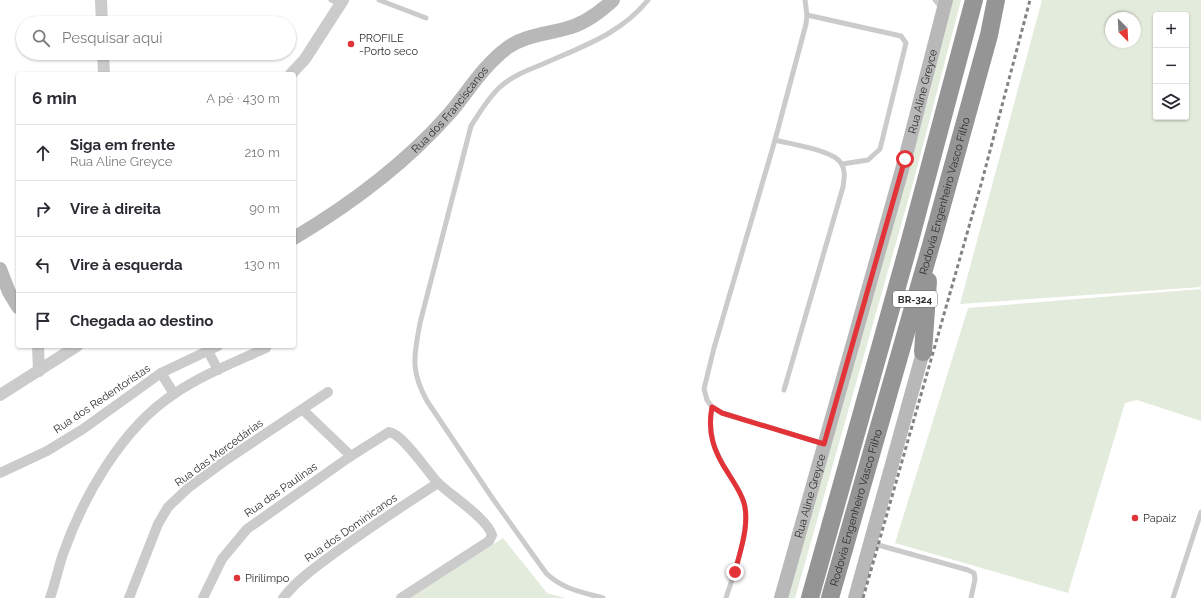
<!DOCTYPE html>
<html lang="pt">
<head>
<meta charset="utf-8">
<style>
	body { margin:0; font-family:Raleway,sans-serif; background:#f7f7f7; color:#2b2b33 }
	.controls { position:absolute; right:12px; top:12px; display:grid; overflow:hidden; border-radius:4px; box-shadow:0 1px 3px #0004 }
	.controls button { width:36px; height:36px; display:grid; place-items:center; padding:0; border:0; border-bottom:1px solid #e1e1e2; background:#fff; color:#2b2b33; font:20px sans-serif }
	.compass { position:absolute; left:1105px; top:12px; width:36px; height:36px; border-radius:50%; background:#fff; box-shadow:0 1px 3px #0004; rotate:156deg }
	.stop { position:absolute; width:12px; height:12px; margin:-9px; border:3px solid #e23339; border-radius:50%; background:#fff }
	.stop.end { background:#e23339; border-color:#fff; box-shadow:0 1px 4px #0008 }
	.list { margin:0; padding:0; list-style:none }
	h2 { display:flex; justify-content:space-between; align-items:center; height:52px; margin:0; padding:0 16px; font-size:17px }
	h2 small { font-size:13px; font-weight:400; color:#7c7c81 }
	.list li { display:grid; grid-template-columns:26px 1fr auto; gap:12px; align-items:center; box-sizing:border-box; height:56px; padding:0 16px; border-top:1px solid #e1e1e2 }
	.list b { display:block; font-size:15px; white-space:nowrap }
	.list p { margin:0; font-size:13px; white-space:nowrap; color:#7c7c81 }
	.list em { font-size:13px; font-style:normal; color:#7c7c81 }
	.icon { flex:none; width:22px; height:22px; fill:none; stroke:currentColor; stroke-width:2; stroke-linecap:round; stroke-linejoin:round }
	.map { position:relative; flex:none; width:1201px; height:598px; overflow:hidden }
	.search { position:absolute; background:#fff; box-shadow:0 1px 3px #0004; left:16px; top:16px; width:280px; height:44px; display:flex; align-items:center; gap:10px; box-sizing:border-box; padding:0 14px; border-radius:22px; color:#7c7c81; font-size:15px }
	.panel { position:absolute; background:#fff; box-shadow:0 1px 3px #0004; left:16px; top:72px; width:280px; height:276px; border-radius:4px }
	.map>svg:first-child { display:block }
</style>
</head>
<body>
<div class="map">
<svg width="1201" height="598" viewBox="0 0 1201 598">
	<rect width="100%" height="100%" fill="#fff"/>
	<g fill="#e3ebdc" fill-rule="evenodd">
		<path d="M951 0H961L913 183 795 598H787L930 92Z"/>
		<path d="M1042 0H1201V287L960 304ZM1156 15H1186V117H1156ZM1111 18H1135V42H1111Z"/>
		<path d="M1201 289V421L1137 400 1125 403 1068 593 895 543 968 308Z"/>
		<path d="M503 538 547 593 565 598H409Z"/>
	</g>
	<g fill="none" stroke-linecap="round" stroke-linejoin="round">
		<g stroke="#cbcbcb" stroke-width="5">
			<path d="M331 0 340 4"/>
			<path d="M379 0 426 18"/>
			<path d="M805 0 807 15 806 24 775 140 714 348 704 389 707 400 712 407 722 413 824 444"/>
			<path d="M935 0 942 8"/>
			<path d="M807 15 901 36 906 43 880 149 868 160 842 164"/>
			<path d="M775 140C790 144 833 150 841 163 846 171 844 179 843 187L784 390"/>
			<path d="M712 407C707 434 715 453 730 476 735 484 741 493 744 503 751 529 734 572 726 598"/>
			<path d="M871 543 968 570 974 573 975 579 971 598"/>
			<path d="M603 598C582 592 562 589 546 573L493 499 427 401C410 370 414 356 420 323L471 126C480 112 488 98 500 87 512 76 528 70 543 64 581 47 621 34 648 0"/>
			<path d="M1173 598 1201 512"/>
		</g>
		<g stroke="#cbcbcb" stroke-width="10">
			<path d="M208 351 218 370"/>
			<path d="M161 373 174 394"/>
			<path d="M303 410 351 456"/>
			<path d="M0 473 47 451 83 429 161 373 218 346"/>
			<path d="M50 598C55 584 58 569 63 554 83 497 122 428 174 394 202 375 235 362 266 348"/>
			<path d="M129 598 158 524 168 507 188 488 226 460 328 392"/>
			<path d="M203 598 222 559 247 529 351 456 389 432C402 433 427 471 437 482 450 495 488 519 492 535L489 541 401 598"/>
			<path d="M283 598C298 579 317 566 336 552 369 528 404 505 438 483"/>
		</g>
		<g stroke="#cbcbcb" stroke-width="12">
			<path d="M101 0 102 23"/>
			<path d="M103 53 104 74"/>
			<path d="M291 74 305 59 343 0"/>
			<path d="M38 346 39 371"/>
			<path d="M0 395 77 346"/>
		</g>
		<g stroke="#b8b8b8" stroke-width="14">
			<path id="s1" d="M294 238C351 204 405 164 449 114 468 92 483 66 507 48 523 36 545 34 564 29 583 25 599 13 613 0"/>
			<path d="M0 269 9 292 18 307"/>
			<path id="s2" d="M781 598 905 159 946 0"/>
			<path d="M855 598 923 352"/>
		</g>
		<g stroke="#959595" stroke-width="18">
			<path d="M923 352 928 281"/>
			<path d="M810 598 909 244 974 0"/>
			<path id="s3" d="M830 598 933 238 989 35 996 0"/>
		</g>
		<path stroke="#838383" stroke-width="3" stroke-dasharray="4 3" stroke-linecap="butt" d="M863 598 982 181 1030 0"/>
	</g>
	<g fill="none" stroke-linecap="round" stroke-linejoin="round">
		<path stroke="#e23339" stroke-width="5" d="M735 572C740 551 750 525 744 503 741 492 734 483 728 473 714 452 707 433 712 407L722 413 824 444 905 159"/>
	</g>
	<g fill="#e23339" stroke="#fff" stroke-width="1.5">
		<circle cx="351" cy="44" r="4"/>
		<circle cx="1135" cy="518" r="4"/>
		<circle cx="237" cy="578" r="4"/>
	</g>
	<g text-anchor="middle" dominant-baseline="central" stroke-width="4" stroke-linejoin="round" paint-order="stroke">
		<rect fill="#fff" stroke="#6d6d6d" stroke-width="1" x="893" y="291" width="44" height="16" rx="3"/>
		<g font-size="10" font-weight="bold" fill="#2e2e2e">
			<text x="915" y="299">BR-324</text>
		</g>
		<g font-size="11" fill="#2e2e2e" stroke="#fff" text-anchor="start">
			<text x="359" y="38">PROFILE<tspan x="359" dy="13">-Porto seco</tspan></text>
			<text x="1143" y="518">Papaiz</text>
			<text x="245" y="578">Pirilimpo</text>
		</g>
		<g font-size="11" fill="#2e2e2e" stroke="#fff">
			<text stroke="none"><textPath href="#s2" startOffset="526">Rua Aline Greyce</textPath></text>
			<text stroke="none"><textPath href="#s1" startOffset="203">Rua dos Franciscanos</textPath></text>
			<text stroke="none"><textPath href="#s3" startOffset="418">Rodovia Engenheiro Vasco Filho</textPath></text>
			<text transform="translate(102 399) rotate(-34)">Rua dos Redentoristas</text>
			<text transform="translate(219 453) rotate(-36)">Rua das Mercedárias</text>
			<text transform="translate(281 490) rotate(-35)">Rua das Paulinas</text>
			<text stroke="none"><textPath href="#s2" startOffset="106">Rua Aline Greyce</textPath></text>
			<text stroke="none"><textPath href="#s3" startOffset="94">Rodovia Engenheiro Vasco Filho</textPath></text>
			<text transform="translate(351 528) rotate(-35)">Rua dos Dominicanos</text>
		</g>
	</g>
</svg>
<div class="controls">
<button>+</button>
<button>−</button>
<button><svg class="icon" aria-label="layers" viewBox="0 0 24 24"><path d="M12 4l9 5-9 5-9-5zM3 14l9 5 9-5"/></svg></button>
</div>
<svg class="compass" viewBox="-18 -18 36 36"><path d="M0-13l5 13h-10z" fill="#e53935"/><path d="M0 13l5-13h-10z" fill="#7c7c81"/></svg>
<div class="stop" style="left:905px;top:159px"></div>
<div class="stop end" style="left:735px;top:572px"></div>
<div class="search"><svg class="icon" aria-label="search" viewBox="0 0 24 24"><circle cx="10" cy="10" r="6"/><path d="M15 15l6 6"/></svg>Pesquisar aqui</div>
<section class="panel">
<h2>6 min<small>A pé · 430 m</small></h2>
<ul class="list">
<li><svg class="icon" aria-label="ahead" viewBox="0 0 24 24"><path d="M12 20V5M6 11l6-6 6 6"/></svg><div><b>Siga em frente</b><p>Rua Aline Greyce</p></div><em>210 m</em></li>
<li><svg class="icon" aria-label="right" viewBox="0 0 24 24"><path d="M7 20v-9h11M14 6l5 5-5 5"/></svg><div><b>Vire à direita</b></div><em>90 m</em></li>
<li><svg class="icon" aria-label="left" viewBox="0 0 24 24"><path d="M17 20v-9H6M10 6l-5 5 5 5"/></svg><div><b>Vire à esquerda</b></div><em>130 m</em></li>
<li><svg class="icon" aria-label="arrive" viewBox="0 0 24 24"><path d="M6 21V4h12l-3 4 3 4H6"/></svg><div><b>Chegada ao destino</b></div></li>
</ul>
</section>
</div>
</body>
</html>
